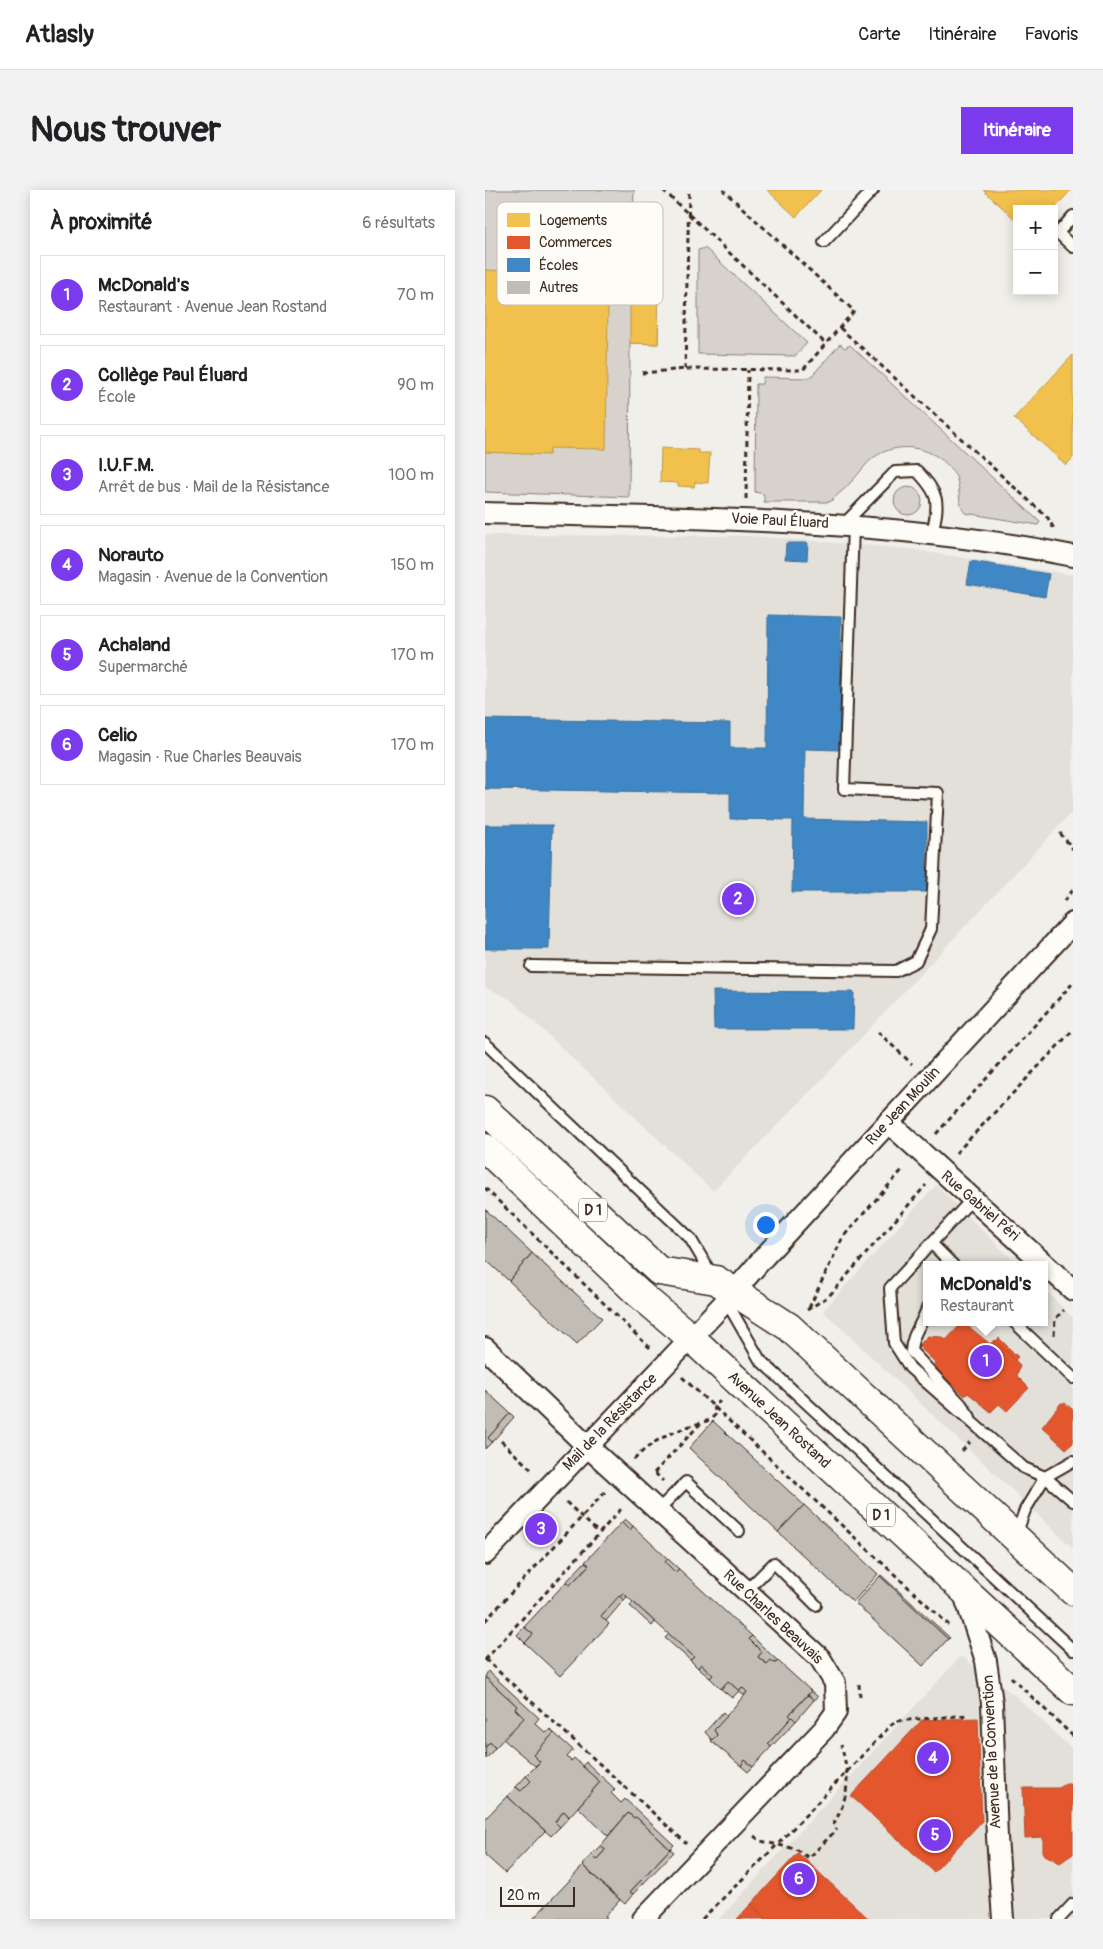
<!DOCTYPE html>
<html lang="fr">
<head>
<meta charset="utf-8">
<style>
	body { margin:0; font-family:Pangolin,sans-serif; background:#f2f2f2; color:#202124 }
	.controls { position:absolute; right:15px; top:15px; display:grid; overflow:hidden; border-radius:0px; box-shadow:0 2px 12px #0003 }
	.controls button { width:45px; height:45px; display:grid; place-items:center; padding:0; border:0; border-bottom:1px solid #e0e0e0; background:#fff; color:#202124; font:25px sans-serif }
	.scale { position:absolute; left:15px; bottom:12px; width:75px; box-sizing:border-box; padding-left:5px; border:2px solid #3b2a1e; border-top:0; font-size:14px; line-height:18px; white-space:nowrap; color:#3b2a1e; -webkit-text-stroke:4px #fdfcf7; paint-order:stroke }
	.you { position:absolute; left:280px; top:1034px; width:18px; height:18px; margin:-12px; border:4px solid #fff; border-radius:50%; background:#1a73e8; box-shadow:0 0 0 8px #1a73e833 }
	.badge { display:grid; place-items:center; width:32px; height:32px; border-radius:50%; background:#7c3aed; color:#fff; font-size:16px; font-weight:700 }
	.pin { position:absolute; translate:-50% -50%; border:2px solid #fff; box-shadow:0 1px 5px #0006 }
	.popup { position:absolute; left:438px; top:1071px; width:125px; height:65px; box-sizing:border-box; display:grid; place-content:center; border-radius:0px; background:#fff; filter:drop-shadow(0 1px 4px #0005); font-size:16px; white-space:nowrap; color:#757577 }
	.popup b { font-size:19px; color:#202124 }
	.popup::after { content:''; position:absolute; left:50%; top:100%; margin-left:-10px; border:10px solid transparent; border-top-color:#fff }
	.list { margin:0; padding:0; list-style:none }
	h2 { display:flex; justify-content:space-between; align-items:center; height:65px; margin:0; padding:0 20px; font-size:21px }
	h2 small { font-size:16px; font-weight:400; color:#757577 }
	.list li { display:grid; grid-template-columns:32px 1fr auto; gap:15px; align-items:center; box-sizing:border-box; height:80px; margin:0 10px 10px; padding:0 10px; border:1px solid #e0e0e0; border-radius:0px }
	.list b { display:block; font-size:19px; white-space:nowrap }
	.list p { margin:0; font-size:16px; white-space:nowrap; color:#757577 }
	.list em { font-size:16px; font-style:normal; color:#757577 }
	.map { position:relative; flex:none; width:588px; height:1729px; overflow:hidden; border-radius:0px }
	header { display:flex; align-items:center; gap:30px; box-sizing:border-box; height:70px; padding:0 25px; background:#fff; border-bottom:1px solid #e0e0e0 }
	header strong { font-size:24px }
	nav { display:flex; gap:28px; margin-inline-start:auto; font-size:18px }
	.intro { display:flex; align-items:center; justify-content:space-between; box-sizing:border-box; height:120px; padding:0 30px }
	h1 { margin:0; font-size:35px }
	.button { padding:12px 22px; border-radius:0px; background:#7c3aed; color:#fff; font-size:18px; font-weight:700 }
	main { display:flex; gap:30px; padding:0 30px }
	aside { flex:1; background:#fff; border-radius:0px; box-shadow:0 2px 12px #0003 }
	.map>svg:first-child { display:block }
</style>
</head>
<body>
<header>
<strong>Atlasly</strong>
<nav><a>Carte</a><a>Itinéraire</a><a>Favoris</a></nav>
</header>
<div class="intro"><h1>Nous trouver</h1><a class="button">Itinéraire</a></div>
<main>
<aside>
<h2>À proximité<small>6 résultats</small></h2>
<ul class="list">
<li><span class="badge">1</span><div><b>McDonald's</b><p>Restaurant · Avenue Jean Rostand</p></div><em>70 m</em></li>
<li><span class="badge">2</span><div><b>Collège Paul Éluard</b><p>École</p></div><em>90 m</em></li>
<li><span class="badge">3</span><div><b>I.U.F.M.</b><p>Arrêt de bus · Mail de la Résistance</p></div><em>100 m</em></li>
<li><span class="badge">4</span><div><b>Norauto</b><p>Magasin · Avenue de la Convention</p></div><em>150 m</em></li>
<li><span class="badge">5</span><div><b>Achaland</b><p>Supermarché</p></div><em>170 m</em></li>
<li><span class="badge">6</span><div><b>Celio</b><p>Magasin · Rue Charles Beauvais</p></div><em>170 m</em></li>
</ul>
</aside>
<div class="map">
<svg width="588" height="1729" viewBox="0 0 588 1729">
	<rect width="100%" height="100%" fill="#f1efea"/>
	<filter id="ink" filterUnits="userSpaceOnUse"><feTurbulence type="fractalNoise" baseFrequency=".02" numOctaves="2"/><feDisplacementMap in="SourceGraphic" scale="10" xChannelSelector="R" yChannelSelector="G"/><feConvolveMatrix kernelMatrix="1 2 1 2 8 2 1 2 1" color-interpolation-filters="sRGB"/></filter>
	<g filter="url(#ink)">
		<g fill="#e3e0da">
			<path d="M0 345 268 346 424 359 588 385V621L344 882 228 1001 24 808 0 798Z"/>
			<path d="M451 995 533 1075H442V1132H560V1100L588 1128V1358L338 1121Z"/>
			<path d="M476 1466 532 1507 588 1560V1729H234Z"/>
		</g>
		<g fill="#d7d2cc" stroke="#897e75">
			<path d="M0 0H149L146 78 174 80 173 154 145 153 144 307 0 302Z"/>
			<path d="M220 58 322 153 310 166 213 164V60Z"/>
			<path d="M355 154 360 158 365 155 555 332 553 335 480 323C471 313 477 295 469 283 452 257 414 249 388 268 380 274 374 284 367 291 360 299 352 305 345 312H279V304L270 302 271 194H277L278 187 325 188Z"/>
			<circle cx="423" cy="311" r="14"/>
		</g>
		<g fill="#f2c14e" stroke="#bb9440">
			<path d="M282 0H336L311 27Z"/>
			<path d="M498 0H586L569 19H532V31Z"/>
			<path d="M146 78 174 80 173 154 145 153V109H123L121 259 65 258 64 265 0 262V80L67 83V88L124 90 123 101H146Z"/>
			<path d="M588 165V268L581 275 529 228Z"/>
			<path d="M176 258 213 260 214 263H225L223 293 210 292 209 297 193 296V293L175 292Z"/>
		</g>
		<g fill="#e4572e" stroke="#b14a29">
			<path d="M478 1132 505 1154 510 1150 535 1175 532 1186 544 1198 522 1221 514 1214 506 1222 483 1203 480 1206 448 1176 451 1173 433 1156 443 1146 457 1147 461 1150Z"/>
			<path d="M514 1148 533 1167 530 1170 511 1151Z"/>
			<path d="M576 1213H580L588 1220V1253L581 1259 557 1237Z"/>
			<path d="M493 1528 497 1631 449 1682 366 1606 437 1530Z"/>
			<path d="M582 1593 588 1596V1664L575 1673 558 1664V1647L540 1648 538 1598H574Z"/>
			<path d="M313 1663 384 1729H282L266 1714Z"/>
			<path d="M266 1714 282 1729H252Z"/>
		</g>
		<g fill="#3f88c5" stroke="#3e6c93">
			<path d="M301 353H323L322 370 300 369Z"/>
			<path d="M486 371 564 384 560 407 482 394Z"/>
			<path d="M283 425 356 427 355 560 320 559 319 629 442 632V702H307L308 630 245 629V603L0 599V529L245 533V558H282Z"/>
			<path d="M0 635H67L64 759H0Z"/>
			<path d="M228 801 369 802 368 839H229Z"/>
		</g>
		<g fill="#c1bcb4" stroke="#3b2a1e">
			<path d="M0 1019 47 1063 24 1091 0 1069Z"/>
			<path d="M47 1063 117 1128 92 1154 24 1091Z"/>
			<path d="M0 1200 25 1223 3 1248 7 1252 0 1259Z"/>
			<path d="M25 1223 29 1227 7 1252 3 1248Z"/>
			<path d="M228 1231 319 1315 293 1342 204 1258Z"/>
			<path d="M319 1315 393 1384 368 1412 293 1342Z"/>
			<path d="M140 1329 148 1336 145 1340 137 1332Z"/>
			<path d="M137 1332 145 1340 148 1336 183 1369 180 1372 190 1382 194 1379 267 1446 264 1449 277 1462 273 1467 282 1474 286 1470 290 1473 293 1471 326 1501 304 1525 307 1527 283 1554 286 1557 268 1577 260 1570 256 1576 226 1551 232 1545 229 1540 262 1502 257 1497 254 1501 243 1491 236 1499 225 1488 228 1485 216 1474 213 1478 205 1470 209 1467 138 1403 116 1426 124 1434 75 1486 40 1453 48 1444 39 1437 81 1392 85 1395 104 1375 100 1372Z"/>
			<path d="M183 1369 194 1379 190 1382 180 1372Z"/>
			<path d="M100 1372 104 1375 85 1395 81 1392Z"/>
			<path d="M396 1385 438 1423 465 1448 463 1449 395 1386Z"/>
			<path d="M395 1386 463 1449 438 1476 370 1413Z"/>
			<path d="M138 1403 142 1407 139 1410 134 1406Z"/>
			<path d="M134 1406 139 1410 121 1431 116 1426Z"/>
			<path d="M148 1412 170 1432 167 1436 145 1416Z"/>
			<path d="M39 1437 48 1444 40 1453 32 1445Z"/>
			<path d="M184 1444 209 1467 205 1470 180 1448Z"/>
			<path d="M267 1446 281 1460 293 1471 290 1473 286 1470 282 1474 273 1467 277 1462 264 1449Z"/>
			<path d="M216 1474 228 1485 225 1488 213 1478Z"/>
			<path d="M3 1481 54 1528 50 1533 61 1543 65 1539 69 1543 48 1565 55 1572 50 1576 18 1549 39 1528 30 1519 32 1516 0 1487Z"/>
			<path d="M0 1487 32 1516 30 1519 39 1528 10 1558 5 1552 0 1558Z"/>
			<path d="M243 1491 254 1501 247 1508 236 1499Z"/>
			<path d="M257 1497 262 1502 260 1505 254 1501Z"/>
			<path d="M326 1501 333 1507 329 1510 323 1505Z"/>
			<path d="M323 1505 329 1510 311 1531 304 1525Z"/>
			<path d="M238 1522 242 1526 229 1540 232 1545 227 1550 220 1542Z"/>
			<path d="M307 1527 311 1531 286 1557 283 1554Z"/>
			<path d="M69 1543 88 1560 82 1567 86 1571 89 1568 115 1592 84 1627 79 1621 70 1632 75 1637 66 1646 22 1606 31 1597 36 1601 46 1591 41 1586 55 1572 48 1565Z"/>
			<path d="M5 1552 10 1558 1 1569 0 1558Z"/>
			<path d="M260 1570 268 1577 263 1582 256 1576Z"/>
			<path d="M101 1572 130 1599 126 1603 136 1613 140 1609 189 1655 185 1659 151 1627 149 1628 143 1623 123 1646 93 1617 115 1592 97 1576Z"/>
			<path d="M41 1586 46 1591 36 1601 31 1597Z"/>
			<path d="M22 1606 60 1641 20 1683 0 1665V1629Z"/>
			<path d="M79 1621 84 1627 75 1637 70 1632Z"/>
			<path d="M143 1623 149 1628 151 1627 185 1659 145 1702 148 1704 140 1714 97 1675 106 1665 111 1670 120 1660 116 1655Z"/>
			<path d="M116 1655 120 1660 111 1670 106 1665Z"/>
			<path d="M185 1659 189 1662 148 1704 145 1702Z"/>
			<path d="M98 1676 135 1710 120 1726 122 1729H48Z"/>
		</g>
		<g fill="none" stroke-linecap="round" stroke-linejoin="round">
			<g stroke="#3b2a1e" stroke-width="14">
				<g id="service">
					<path d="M588 26 573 43 588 57"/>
					<path d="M339 52 388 0"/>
					<path d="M358 335 410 282 432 281C454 304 455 311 447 343"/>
					<path d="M46 776 411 781 431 771 446 739 453 603 359 599 368 336"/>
					<path d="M0 853 205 1048 227 1085"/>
					<path d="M488 1008 405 1098 409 1153 425 1178 539 1278 560 1287 588 1311"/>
					<path d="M447 1054 468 1075"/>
					<path d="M240 1109 275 1170 588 1460"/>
					<path d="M442 1118C437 1135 427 1143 426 1161L476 1214 485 1227"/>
					<path d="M529 1132 588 1188"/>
					<path d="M173 1320 201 1292 254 1341"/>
					<path d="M531 1345 540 1320 560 1287 588 1271"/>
					<path d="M261 1401 289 1373 331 1415"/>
					<path d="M574 1729 588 1714"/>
				</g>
			</g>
			<g stroke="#3b2a1e" stroke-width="24">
				<g id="minor">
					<path d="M0 323C197 328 394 327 588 366"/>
					<path d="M403 932 588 1100"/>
					<path d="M0 1158 102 1256 335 1468 350 1493 351 1522 339 1539 158 1729"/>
					<path d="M0 1364 241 1111 279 1067 588 733"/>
					<path d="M478 1401 501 1471 507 1513 512 1647 518 1729"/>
				</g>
			</g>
			<g stroke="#3b2a1e" stroke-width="31">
				<g id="primary">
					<path d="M0 920 174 1081 231 1090 304 1137 588 1401"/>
					<path d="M0 958 153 1103 205 1147 588 1501"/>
				</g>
			</g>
			<g stroke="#3b2a1e" stroke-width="3" stroke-dasharray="5 4" stroke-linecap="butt">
				<path d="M178 0 341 154"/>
				<path d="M355 138 563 328 569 339"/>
				<path d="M200 179 204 0"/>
				<path d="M157 183 200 179 318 180 369 121 238 0"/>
				<path d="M261 309 263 180"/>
				<path d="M575 643 588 659"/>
				<path d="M579 711 588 700"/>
				<path d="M393 842 427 874"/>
				<path d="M451 944 588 793"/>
				<path d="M471 963 588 840"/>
				<path d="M0 998 165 1158"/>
				<path d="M324 1118 358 1047 419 978"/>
				<path d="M322 1120 344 1106 441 995"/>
				<path d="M569 1145 570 1129 579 1120"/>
				<path d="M197 1187 464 1435"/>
				<path d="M16 1251 48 1281"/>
				<path d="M477 1261 485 1252"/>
				<path d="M149 1270C169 1247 197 1238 225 1230L231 1224 229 1217 235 1211"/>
				<path d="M169 1283 216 1233"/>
				<path d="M170 1283 178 1291"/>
				<path d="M81 1312 114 1343"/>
				<path d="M0 1431 120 1302"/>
				<path d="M0 1469 201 1653"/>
				<path d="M0 1470 137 1318"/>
				<path d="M526 1487 588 1546"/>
				<path d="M374 1494 375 1507"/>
				<path d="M348 1635C365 1606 365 1587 356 1555"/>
				<path d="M269 1646 276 1651 311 1659 324 1668 352 1639"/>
				<path d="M217 1729 293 1654 410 1531 484 1525"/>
			</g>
			<use href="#service" stroke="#fdfcf7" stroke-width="10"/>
			<use href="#minor" stroke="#fdfcf7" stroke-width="20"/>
			<use href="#primary" stroke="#fdfcf7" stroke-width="28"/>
		</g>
	</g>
	<g text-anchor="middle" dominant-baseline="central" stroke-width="5" stroke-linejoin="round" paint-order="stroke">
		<g fill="#fdfcf7" stroke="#75695f" stroke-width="1">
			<rect x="94" y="1008.5" width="28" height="23" rx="4"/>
			<rect x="382" y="1313.5" width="28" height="23" rx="4"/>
		</g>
		<g font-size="14" font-weight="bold" fill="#3b2a1e">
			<text x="108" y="1020">D 1</text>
			<text x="396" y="1325">D 1</text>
		</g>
		<g font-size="15" fill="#3b2a1e" stroke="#fdfcf7">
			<text transform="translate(295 331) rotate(3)">Voie Paul Éluard</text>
			<text transform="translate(418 916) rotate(-47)">Rue Jean Moulin</text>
			<text transform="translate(495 1016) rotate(41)">Rue Gabriel Péri</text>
			<text transform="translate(294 1230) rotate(43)">Avenue Jean Rostand</text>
			<text transform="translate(125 1232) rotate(-46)">Mail de la Résistance</text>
			<text transform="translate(288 1427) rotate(43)">Rue Charles Beauvais</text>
			<text transform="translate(507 1562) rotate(-93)">Avenue de la Convention</text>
		</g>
	</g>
	<rect x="12" y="12" width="166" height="103" rx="8" fill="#fdfcf7" stroke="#c3bdb6" stroke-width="1"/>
	<rect x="22" y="23" width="23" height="14" fill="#f2c14e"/>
	<rect x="22" y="46" width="23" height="13" fill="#e4572e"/>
	<rect x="22" y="68" width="23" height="14" fill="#3f88c5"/>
	<rect x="22" y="91" width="23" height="13" fill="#c1bcb4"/>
	<g font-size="14" fill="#3b2a1e">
		<text x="54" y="35">Logements</text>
		<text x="54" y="57">Commerces</text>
		<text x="54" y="80">Écoles</text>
		<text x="54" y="102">Autres</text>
	</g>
</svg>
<div class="controls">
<button>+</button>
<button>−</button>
</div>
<div class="scale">20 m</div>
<div class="you"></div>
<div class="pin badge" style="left:501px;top:1171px">1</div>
<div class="popup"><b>McDonald's</b>Restaurant</div>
<div class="pin badge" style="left:253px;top:709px">2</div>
<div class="pin badge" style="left:56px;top:1339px">3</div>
<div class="pin badge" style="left:448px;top:1568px">4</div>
<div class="pin badge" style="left:450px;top:1645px">5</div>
<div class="pin badge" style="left:314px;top:1689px">6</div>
</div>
</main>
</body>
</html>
